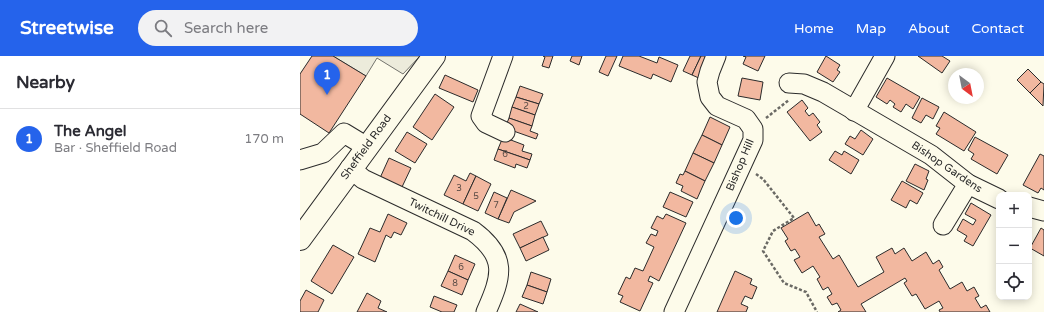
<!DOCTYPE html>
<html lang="en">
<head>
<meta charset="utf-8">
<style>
	body { margin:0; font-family:"Varela Round",sans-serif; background:#f2f2f3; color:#2b2b33 }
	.controls { position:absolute; right:12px; bottom:12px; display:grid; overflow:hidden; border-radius:8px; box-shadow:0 2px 10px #0003 }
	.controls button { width:36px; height:36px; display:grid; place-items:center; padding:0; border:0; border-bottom:1px solid #e1e1e2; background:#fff; color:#2b2b33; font:20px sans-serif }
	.compass { position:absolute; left:648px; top:12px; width:36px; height:36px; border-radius:50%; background:#fff; box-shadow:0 2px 10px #0003; rotate:148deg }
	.you { position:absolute; left:436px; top:162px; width:14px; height:14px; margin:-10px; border:3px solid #fff; border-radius:50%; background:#1a73e8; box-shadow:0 0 0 6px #1a73e833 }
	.badge { display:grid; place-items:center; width:26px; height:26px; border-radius:50%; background:#2563eb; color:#fff; font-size:13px; font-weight:700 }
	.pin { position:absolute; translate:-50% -33px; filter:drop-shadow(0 1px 2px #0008) }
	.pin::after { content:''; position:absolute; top:21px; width:14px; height:12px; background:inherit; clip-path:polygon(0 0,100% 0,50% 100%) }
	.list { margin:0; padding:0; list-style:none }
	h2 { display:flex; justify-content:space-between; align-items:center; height:52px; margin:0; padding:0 16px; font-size:17px }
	h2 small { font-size:13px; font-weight:400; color:#7c7c81 }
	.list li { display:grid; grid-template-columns:26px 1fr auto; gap:12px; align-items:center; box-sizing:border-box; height:60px; padding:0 16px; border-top:1px solid #e1e1e2 }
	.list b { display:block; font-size:15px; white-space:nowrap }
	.list p { margin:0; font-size:13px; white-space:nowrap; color:#7c7c81 }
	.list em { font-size:13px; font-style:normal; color:#7c7c81 }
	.icon { flex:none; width:22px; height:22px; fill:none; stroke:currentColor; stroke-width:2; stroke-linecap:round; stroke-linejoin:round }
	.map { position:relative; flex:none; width:744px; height:256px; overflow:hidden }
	header { display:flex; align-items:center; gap:24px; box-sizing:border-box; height:56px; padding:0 20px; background:#2563eb; color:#fff }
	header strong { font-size:19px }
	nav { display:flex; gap:22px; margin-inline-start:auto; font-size:14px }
	.search { width:280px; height:36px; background:#f2f2f3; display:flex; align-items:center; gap:10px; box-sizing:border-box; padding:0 14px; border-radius:22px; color:#7c7c81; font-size:15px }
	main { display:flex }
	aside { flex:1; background:#fff }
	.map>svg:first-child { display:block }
</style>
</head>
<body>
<header>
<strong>Streetwise</strong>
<div class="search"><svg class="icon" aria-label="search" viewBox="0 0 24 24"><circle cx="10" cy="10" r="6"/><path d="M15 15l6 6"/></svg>Search here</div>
<nav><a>Home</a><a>Map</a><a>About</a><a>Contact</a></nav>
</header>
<main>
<aside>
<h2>Nearby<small></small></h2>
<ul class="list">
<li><span class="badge">1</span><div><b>The Angel</b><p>Bar · Sheffield Road</p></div><em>170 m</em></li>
</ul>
</aside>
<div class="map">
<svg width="744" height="256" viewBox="0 0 744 256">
	<rect width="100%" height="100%" fill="#fdfbea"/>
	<path fill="#ecebdb" stroke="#74746e" d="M33 0H120L103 18 77 2 66 20Z"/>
	<g fill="#f2b8a0" stroke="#2b2b2b">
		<path d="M12 0H33L66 20 29 77 0 58V18Z"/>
		<path d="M243 0H253L249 12 242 10 245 1Z"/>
		<path d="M272 0H282L279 9 270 5Z"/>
		<path d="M306 0H317L308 20 299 16Z"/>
		<path d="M323 0H339L357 7 359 1 378 9 371 26 353 18 351 23 319 10Z"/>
		<path d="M390 0H401L392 19 383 15Z"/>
		<path d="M401 0H408L401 23 392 19Z"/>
		<path d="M443 0H465L458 15 443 8 446 1Z"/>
		<path d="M526 0 540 9 537 14 540 16 533 26 517 16Z"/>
		<path d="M618 0H642L650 5 642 17Z"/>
		<path d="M728 13 741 26 730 37 717 24Z"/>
		<path d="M145 19 178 34 173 46 139 32Z"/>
		<path d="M442 22 463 26 460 44 438 40Z"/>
		<path d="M587 22 620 41 613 53 606 48 601 56 593 51 595 48 590 44 587 48 576 41Z"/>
		<path d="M741 26 744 28 743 50 730 37Z"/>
		<path d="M220 30 243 38 239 48 216 41Z"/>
		<path d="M135 38 154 51 132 84 113 71Z"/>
		<path d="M216 41 239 48 235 59 212 51Z"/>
		<path d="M622 42 639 51 633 63 626 59 621 67 612 62Z"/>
		<path d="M502 44 508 52 505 55 509 60 513 57 520 66 517 69 522 76 510 85 487 56Z"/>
		<path d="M212 51 235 59 232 70 209 62Z"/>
		<path d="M644 56 676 76 664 95 636 78 640 72 636 70Z"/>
		<path d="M410 61 430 71 422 89 402 79Z"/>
		<path d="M209 62 232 70 230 75 238 78 236 83 205 72Z"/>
		<path d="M561 74 573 83 563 99 545 88 550 80 555 83Z"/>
		<path d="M107 76 127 88 115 107 95 95Z"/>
		<path d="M402 79 422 89 414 107 393 97Z"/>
		<path d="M203 81 224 89 222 95 232 98 230 104 198 93Z"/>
		<path d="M675 81 708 99 697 118 671 103 674 98 668 94Z"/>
		<path d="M198 93 230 104 227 112 216 108 215 112 194 104Z"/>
		<path d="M535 95 542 99 544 95 559 104 551 118 529 104Z"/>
		<path d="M393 97 414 107 405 125 385 115Z"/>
		<path d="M740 98 744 100V134L741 132 738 137 723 129Z"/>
		<path d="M89 102 111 112 102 131 80 122Z"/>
		<path d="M615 108 629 115 626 123 628 124 624 134 606 125Z"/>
		<path d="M385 115 405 125 397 143 381 135 383 130 376 127 380 118 383 119Z"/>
		<path d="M170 117 176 120 163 148 144 139 154 119 166 125Z"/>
		<path d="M176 120 191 128 178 155 163 148Z"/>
		<path d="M602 125 623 137 617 148 610 144 606 152 591 144Z"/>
		<path d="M211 134 236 145 214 156 209 167 198 163Z"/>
		<path d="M194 136 207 142 198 163 185 157Z"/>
		<path d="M370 136 393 146 386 161 363 151Z"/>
		<path d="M671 147 691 159 673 190 664 185 667 180 657 174 663 163 673 169 676 164 665 158Z"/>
		<path d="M508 156 516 170 519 168 525 178 519 181 533 203 539 199 558 231 584 216 576 201 592 192 595 198 604 192 612 205 626 196 633 208 639 204 643 211 639 214 650 233 662 226 667 235 674 231 679 240 675 242 681 252 686 249 690 256H640L639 254 643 252 639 245 625 253 616 238 612 240 604 227 607 225 605 222 561 248 566 256H538L541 254 537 247 532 249 527 241 532 238 528 231 523 234 517 223 520 221 513 210 502 217 494 204 500 201 495 193 491 195 485 185 488 183 481 172Z"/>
		<path d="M88 158 107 167 101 179 94 176 91 182 86 179 75 206 58 198 70 172 80 176Z"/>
		<path d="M366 158 386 167 359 225 350 220 348 225 353 227 340 255 320 246 323 240 318 238 326 221 330 223 335 212 343 215 354 191 346 187 351 178 356 180 358 175 351 172 357 160 363 163Z"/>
		<path d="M241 165 248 179 220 192 213 178Z"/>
		<path d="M741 172 744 174V200L730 192Z"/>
		<path d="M243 181 249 194 226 205 220 192Z"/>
		<path d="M33 189 54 201 32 238 11 225Z"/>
		<path d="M155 199 175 208 168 224 148 215Z"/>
		<path d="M148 215 168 224 162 239 141 230Z"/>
		<path d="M435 215 452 223 450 228 457 231 452 243 445 240 441 248 448 251 446 256H417Z"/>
		<path d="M231 216 251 223 247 236 227 229Z"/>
		<path d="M227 229 247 236 243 248 222 241Z"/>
		<path d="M6 234 24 244 18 256H0V245Z"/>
		<path d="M67 237 81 245 78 252 87 256H57Z"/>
		<path d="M134 240 157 249 154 256H142L130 251Z"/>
		<path d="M220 248 238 256H216Z"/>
	</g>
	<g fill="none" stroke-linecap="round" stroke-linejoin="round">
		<g stroke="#2b2b2b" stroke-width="21">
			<g id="minor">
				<path d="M203 0 181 60 186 67 205 76"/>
				<path d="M489 27 504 28 523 36 631 99 668 128 699 143"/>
				<path d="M554 55 585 0"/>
				<path d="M0 104 23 97 44 77 67 91"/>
				<path d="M50 112 63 123 173 175C208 201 202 220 186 256"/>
				<path d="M729 151 744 155"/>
				<path d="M643 169 668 128"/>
				<path d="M374 256 453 84V73L446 63 417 50 410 41 407 26 410 15 416 0"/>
			</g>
		</g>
		<g stroke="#2b2b2b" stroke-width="24">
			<path id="major" d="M0 183 134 0"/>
		</g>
		<g stroke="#6a6964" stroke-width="2.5" stroke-dasharray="3 2" stroke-linecap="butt">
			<path d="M466 62 489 44"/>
			<path d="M456 118 463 123 494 162 473 175 463 195 484 227 506 236 517 256"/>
		</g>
		<use href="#minor" stroke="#fdfbea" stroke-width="19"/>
		<use href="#major" stroke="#fdfbea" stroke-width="22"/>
	</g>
	<g text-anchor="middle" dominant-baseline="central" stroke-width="3" stroke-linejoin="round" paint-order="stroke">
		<g font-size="9" fill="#5d4e48">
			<text x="226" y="50">2</text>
			<text x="205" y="98">6</text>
			<text x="159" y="132">3</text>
			<text x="176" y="140">5</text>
			<text x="196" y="149">7</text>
			<text x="161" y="211">6</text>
			<text x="155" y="227">8</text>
		</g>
		<g font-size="11" fill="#2b2b2b" stroke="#fdfbea">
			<text transform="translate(66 91) rotate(-54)">Sheffield Road</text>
			<text transform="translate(440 109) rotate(-67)">Bishop Hill</text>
			<text transform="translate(647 111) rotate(34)">Bishop Gardens</text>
			<text transform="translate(142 161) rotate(26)">Twitchill Drive</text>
		</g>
	</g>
</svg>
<div class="controls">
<button>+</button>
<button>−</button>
<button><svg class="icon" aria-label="locate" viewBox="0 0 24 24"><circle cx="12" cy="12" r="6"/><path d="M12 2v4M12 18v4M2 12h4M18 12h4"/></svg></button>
</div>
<svg class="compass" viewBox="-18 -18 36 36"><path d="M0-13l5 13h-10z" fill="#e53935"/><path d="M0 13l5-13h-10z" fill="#7c7c81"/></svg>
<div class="you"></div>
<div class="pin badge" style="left:27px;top:39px">1</div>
</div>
</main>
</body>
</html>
